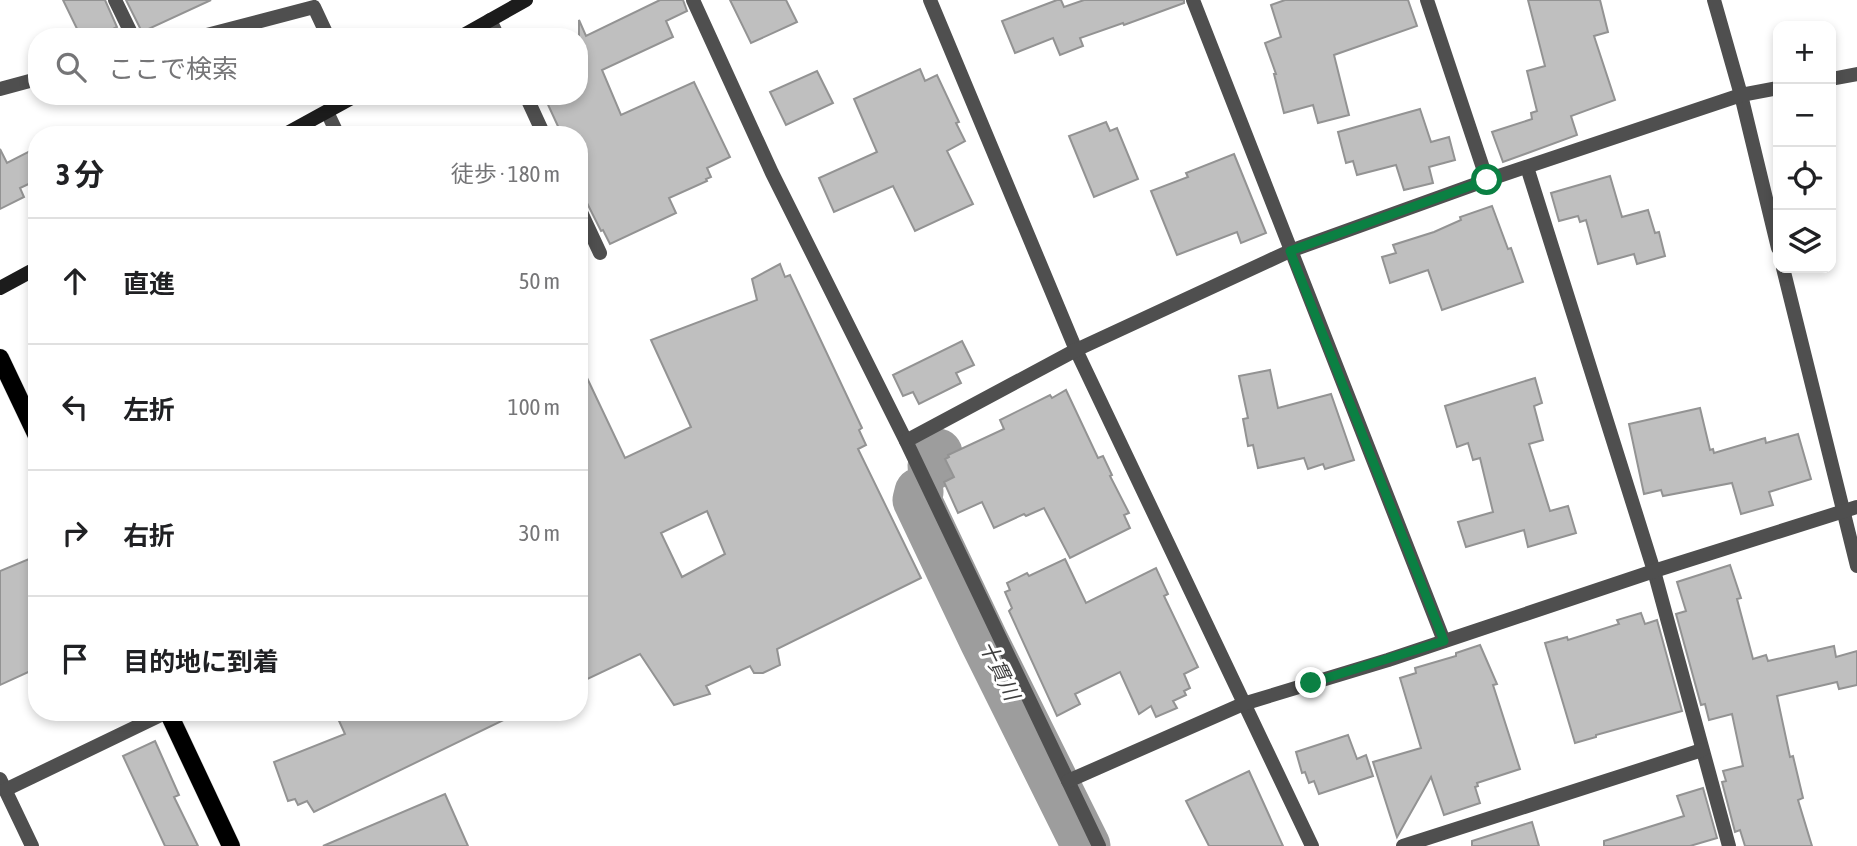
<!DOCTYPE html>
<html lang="ja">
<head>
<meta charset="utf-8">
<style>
	body { margin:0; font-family:"Asap Condensed","Noto Sans JP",sans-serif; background:#f6f6f6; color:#202124 }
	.controls { position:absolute; right:21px; top:21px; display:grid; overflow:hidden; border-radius:14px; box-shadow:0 4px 10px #0003 }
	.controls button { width:63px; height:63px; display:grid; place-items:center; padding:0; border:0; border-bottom:2px solid #e0e0e0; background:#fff; color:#202124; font:35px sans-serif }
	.stop { position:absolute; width:21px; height:21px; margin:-16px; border:5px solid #0b8043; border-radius:50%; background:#fff }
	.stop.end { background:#0b8043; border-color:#fff; box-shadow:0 2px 7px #0008 }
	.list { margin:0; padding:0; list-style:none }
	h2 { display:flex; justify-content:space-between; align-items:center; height:91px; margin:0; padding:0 28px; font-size:30px }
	h2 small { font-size:23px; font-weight:400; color:#757577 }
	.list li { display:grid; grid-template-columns:46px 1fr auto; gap:21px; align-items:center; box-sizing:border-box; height:126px; padding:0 28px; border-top:2px solid #e0e0e0 }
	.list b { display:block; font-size:26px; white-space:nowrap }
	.list em { font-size:23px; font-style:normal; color:#757577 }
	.icon { flex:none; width:38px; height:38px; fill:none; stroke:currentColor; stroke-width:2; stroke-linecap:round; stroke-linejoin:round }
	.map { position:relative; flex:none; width:1857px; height:846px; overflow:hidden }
	.search { position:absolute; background:#fff; box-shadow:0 4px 10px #0003; left:28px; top:28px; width:560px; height:77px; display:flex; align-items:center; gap:18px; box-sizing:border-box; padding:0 24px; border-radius:28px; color:#757577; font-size:26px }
	.panel { position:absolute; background:#fff; box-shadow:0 4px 10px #0003; left:28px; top:126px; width:560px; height:595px; border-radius:28px }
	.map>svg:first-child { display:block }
</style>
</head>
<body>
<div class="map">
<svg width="1857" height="846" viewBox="0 0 1857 846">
	<rect width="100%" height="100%" fill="#fff"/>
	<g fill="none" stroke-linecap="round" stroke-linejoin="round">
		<g stroke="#9d9d9d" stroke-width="49">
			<path d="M932 466 938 453"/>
			<path d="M919 492 917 500 984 641 1086 846"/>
		</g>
	</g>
	<g fill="#bfbfbf" stroke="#939393" stroke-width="2" fill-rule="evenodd">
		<path d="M63 0H105L117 27 97 37H81Z"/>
		<path d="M126 0H211L142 32Z"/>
		<path d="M660 0H683L687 11 666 21 673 37 602 70 621 115 694 82 730 157 707 168 711 177 706 179 707 181 669 198 676 213 610 244 603 230 601 231 587 203 579 198V135H562L544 96H579V20L586 36Z"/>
		<path d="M730 0H786L797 22 751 43Z"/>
		<path d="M1057 0H1061L1064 7 1084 0H1184V3L1124 25 1123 23 1080 38 1083 46 1060 55 1053 38 1015 53 1002 21Z"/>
		<path d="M1285 0H1408L1417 26 1334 55 1349 115 1318 123 1313 105 1284 113 1274 74H1276L1265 43 1281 37 1271 5Z"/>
		<path d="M1528 0H1600L1608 32 1594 36 1615 100 1571 116 1577 135 1503 162 1492 132 1532 119 1531 113 1537 111 1527 71 1545 66Z"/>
		<path d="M920 69 925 81 937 75 959 122 956 123 965 141 947 151 973 204 915 231 893 186 834 212 819 178 877 152 854 99Z"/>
		<path d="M817 71 833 103 786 125 770 92Z"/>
		<path d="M1420 109 1431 142 1449 137 1455 160 1429 167 1433 183 1404 190 1396 165 1357 175 1353 161 1346 163 1338 132Z"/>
		<path d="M1106 122 1110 131 1117 128 1138 179 1094 197 1069 136Z"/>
		<path d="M0 149 7 163 30 151 37 166V180L20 188 24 197 0 209Z"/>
		<path d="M1234 154 1266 233 1241 243 1237 232 1177 255 1151 191 1188 177 1186 173Z"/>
		<path d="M1610 176 1622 217 1648 210 1655 233 1659 232 1665 256 1637 264 1634 254 1598 264 1586 220 1580 222 1578 216 1559 221 1551 193Z"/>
		<path d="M1492 206 1508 249 1511 248 1523 282 1442 310 1428 270 1390 283 1382 257 1396 253 1393 245 1434 232 1461 220 1460 217Z"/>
		<path d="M780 264 785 277 790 275 862 428 859 430 866 445 858 449 921 578 777 649 780 665 763 673H754L750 666 706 686 710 694 674 705 640 654 579 683V361L625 458 691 427 651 340 757 300 752 279ZM707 511 725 554 682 577 661 533Z"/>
		<path d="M962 341 974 365 956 373 961 383 919 404 913 392 903 396 893 375Z"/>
		<path d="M1270 370 1278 408 1331 394 1354 460 1325 469 1323 464 1308 469 1304 458 1258 468 1253 445 1248 446 1243 419 1248 418 1239 376Z"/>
		<path d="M1535 378 1542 403 1534 406 1543 440 1529 444 1550 511 1568 506 1576 533 1528 547 1524 530 1466 547 1458 522 1493 512 1480 458 1473 460 1468 443 1457 447 1445 406Z"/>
		<path d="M1066 390 1098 458 1103 456 1112 475 1110 476 1129 513 1124 515 1130 528 1070 558 1044 508 1026 516 1024 514 994 528 982 502 958 513 944 482 954 477 945 459 949 457 948 455 1004 429 1000 420 1050 395 1052 398Z"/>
		<path d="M1700 408 1710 450 1713 449 1714 453 1765 438 1766 443 1798 434 1811 479 1769 492 1773 505 1741 514 1732 483 1663 496 1661 490 1644 494 1629 424Z"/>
		<path d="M29 559 37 577V668L0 685V571Z"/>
		<path d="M1065 559 1086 603 1156 568 1168 594 1164 596 1198 667 1184 674 1190 688 1184 691 1186 695 1173 701 1177 708 1156 717 1151 706 1139 714 1120 672 1075 694 1080 704 1057 716 1009 611 1012 608 1005 592 1010 590 1007 583 1027 573 1029 576Z"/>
		<path d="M1730 565 1741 598 1737 599 1753 659 1766 655 1768 661 1834 646 1836 657 1857 651V685L1839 689 1837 682 1777 696 1790 757 1793 756 1803 798 1798 800 1812 846H1745L1740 830 1735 832 1722 782 1726 781 1723 771 1743 766 1732 714 1709 720 1705 704 1701 705 1676 614 1686 611 1677 582Z"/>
		<path d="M1641 613 1645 624 1657 620 1682 711 1596 735V737L1575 743 1545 643 1567 637 1568 640 1619 624 1617 620Z"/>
		<path d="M1480 645 1497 684 1493 685 1520 769 1477 783 1478 786 1475 787 1480 803 1444 815 1431 777 1397 837 1373 762 1421 748 1400 678 1416 673 1415 668 1456 656V653Z"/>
		<path d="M335 712H520L314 812 307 801 298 805 295 799 288 801 274 762 345 734Z"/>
		<path d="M1348 735 1357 759 1366 755 1373 776 1319 794 1314 781 1309 783 1305 772 1302 773 1296 752Z"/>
		<path d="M155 741 179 795 174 797 198 846H165L123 756Z"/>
		<path d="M1249 771 1283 846H1209L1186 801Z"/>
		<path d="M1703 788 1717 838 1690 846H1604V841L1684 816 1677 796Z"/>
		<path d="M445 794 468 846H323Z"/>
		<path d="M1532 822 1539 846H1472V841Z"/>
	</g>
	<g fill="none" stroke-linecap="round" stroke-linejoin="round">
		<g stroke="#dbdbdb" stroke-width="19">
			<g id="primary">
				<path d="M0 358 37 436"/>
				<path d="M168 712 231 846"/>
			</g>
		</g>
		<g stroke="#4f4f4f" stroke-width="14">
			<path d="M115 0 133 37"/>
			<path d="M693 0 772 173 906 441 1099 846"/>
			<path d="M930 0 1076 350 1312 846"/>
			<path d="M1193 0 1444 641"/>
			<path d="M1427 0 1487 180"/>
			<path d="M1714 0 1741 95 1778 248"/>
			<path d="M490 20 498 37"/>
			<path d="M199 37 314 7 328 37"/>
			<path d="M1831 79 1857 74"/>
			<path d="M0 89 37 79"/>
			<path d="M526 96 544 135"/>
			<path d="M327 112 338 135"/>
			<path d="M1527 167 1654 571 1729 846"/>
			<path d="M579 208 600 253"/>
			<path d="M1783 268 1857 566"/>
			<path d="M906 441 1076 350 1290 251 1487 180 1741 95 1778 88"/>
			<path d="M0 779 32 846"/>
			<path d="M1068 781 1243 704 1388 660 1654 571 1857 507"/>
			<path d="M5 790 167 712"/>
			<path d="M1403 846 1702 750"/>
		</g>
		<g stroke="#1c1c1c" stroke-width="14">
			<path d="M460 37 526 0"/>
			<path d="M284 135 355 96"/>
			<path d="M0 288 37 268"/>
		</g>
		<use href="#primary" stroke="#000" stroke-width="18"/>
	</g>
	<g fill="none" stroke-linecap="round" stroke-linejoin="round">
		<path stroke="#0b8043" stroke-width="9" d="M1311 683 1444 641 1290 251 1487 180"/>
	</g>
	<g text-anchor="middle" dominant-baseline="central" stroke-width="6" stroke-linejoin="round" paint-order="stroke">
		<g font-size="21" font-style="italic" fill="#3e3e3e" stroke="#fff">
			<text transform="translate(1000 670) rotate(64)">十貫川</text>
		</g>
	</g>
</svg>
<div class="controls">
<button>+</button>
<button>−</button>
<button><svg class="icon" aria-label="locate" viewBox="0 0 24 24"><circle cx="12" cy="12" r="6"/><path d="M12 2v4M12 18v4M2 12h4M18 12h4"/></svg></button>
<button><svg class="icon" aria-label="layers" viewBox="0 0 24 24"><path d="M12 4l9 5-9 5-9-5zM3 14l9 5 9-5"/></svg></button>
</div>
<div class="stop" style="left:1487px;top:180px"></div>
<div class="stop end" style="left:1311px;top:683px"></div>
<div class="search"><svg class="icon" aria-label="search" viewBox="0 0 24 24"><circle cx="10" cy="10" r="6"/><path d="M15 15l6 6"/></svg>ここで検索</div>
<section class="panel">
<h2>3 分<small>徒歩 · 180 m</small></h2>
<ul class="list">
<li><svg class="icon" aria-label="ahead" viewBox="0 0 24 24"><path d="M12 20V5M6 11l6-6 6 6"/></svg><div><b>直進</b></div><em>50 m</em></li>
<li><svg class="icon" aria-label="left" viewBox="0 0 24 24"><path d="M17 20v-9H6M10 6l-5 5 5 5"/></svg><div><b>左折</b></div><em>100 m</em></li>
<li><svg class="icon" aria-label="right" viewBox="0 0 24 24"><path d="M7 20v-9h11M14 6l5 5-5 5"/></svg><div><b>右折</b></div><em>30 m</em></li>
<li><svg class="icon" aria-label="arrive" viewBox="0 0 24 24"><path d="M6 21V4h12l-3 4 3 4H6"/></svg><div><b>目的地に到着</b></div></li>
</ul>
</section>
</div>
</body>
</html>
